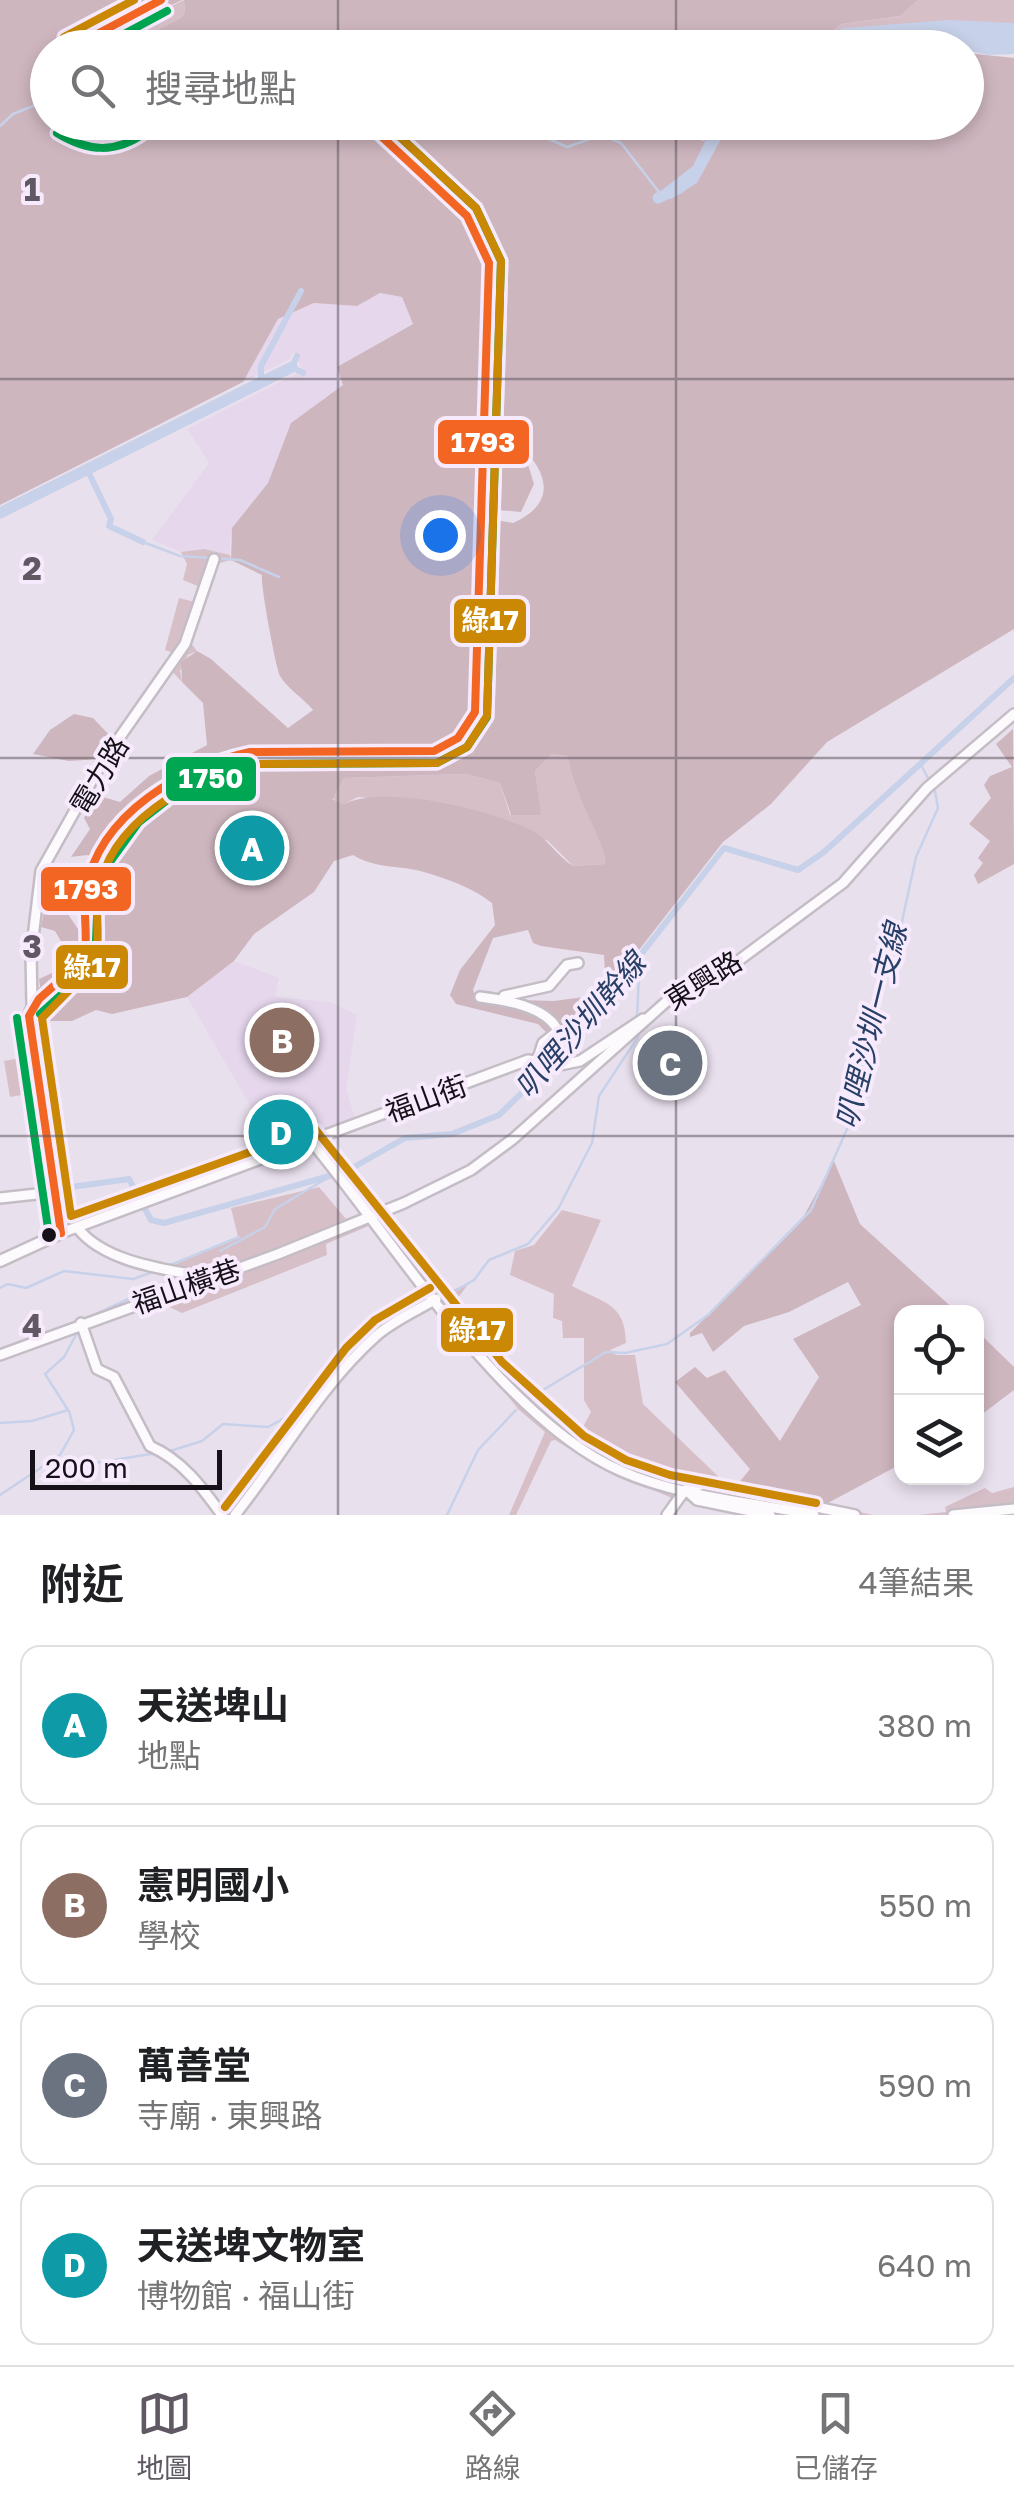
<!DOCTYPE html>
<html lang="zh-TW">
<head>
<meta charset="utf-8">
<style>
	body { margin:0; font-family:"Golos Text","Noto Sans TC",sans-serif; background:#f2f2f2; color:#202124 }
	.controls { position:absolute; right:30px; bottom:30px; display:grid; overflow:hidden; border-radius:20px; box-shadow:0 5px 15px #0003 }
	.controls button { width:90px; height:90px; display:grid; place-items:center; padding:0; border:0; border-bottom:2px solid #e0e0e0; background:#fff; color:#202124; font:50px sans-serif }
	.scale { position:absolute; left:30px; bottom:25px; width:192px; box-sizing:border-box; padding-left:10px; border:5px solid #161119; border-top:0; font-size:28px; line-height:35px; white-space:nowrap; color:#161119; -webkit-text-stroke:8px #f6eafc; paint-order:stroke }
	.you { position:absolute; left:440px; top:535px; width:35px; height:35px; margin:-25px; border:8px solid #fff; border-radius:50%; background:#1a73e8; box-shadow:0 0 0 15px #1a73e833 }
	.badge { display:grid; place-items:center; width:65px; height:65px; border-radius:50%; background:#605963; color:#fff; font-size:32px; font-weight:700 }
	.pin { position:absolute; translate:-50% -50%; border:5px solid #fff; box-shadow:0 2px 10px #0006 }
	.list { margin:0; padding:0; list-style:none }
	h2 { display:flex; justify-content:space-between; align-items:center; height:130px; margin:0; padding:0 40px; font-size:42px }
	h2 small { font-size:32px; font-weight:400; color:#757577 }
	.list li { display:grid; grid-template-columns:65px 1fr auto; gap:30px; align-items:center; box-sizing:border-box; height:160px; margin:0 20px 20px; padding:0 20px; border:2px solid #e0e0e0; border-radius:20px }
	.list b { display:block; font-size:38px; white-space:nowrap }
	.list p { margin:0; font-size:32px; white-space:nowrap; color:#757577 }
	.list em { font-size:32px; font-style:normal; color:#757577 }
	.icon { flex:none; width:55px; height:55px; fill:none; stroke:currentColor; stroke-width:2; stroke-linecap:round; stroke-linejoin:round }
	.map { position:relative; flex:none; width:1014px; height:1515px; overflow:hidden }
	.search { position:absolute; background:#fff; box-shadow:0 5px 15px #0003; left:30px; right:30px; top:30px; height:110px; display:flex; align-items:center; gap:25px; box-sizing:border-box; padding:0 35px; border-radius:55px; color:#757577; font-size:38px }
	.sheet { height:850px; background:#fff }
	nav { display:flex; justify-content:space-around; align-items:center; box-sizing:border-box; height:140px; border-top:2px solid #e0e0e0; background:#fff; font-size:28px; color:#757577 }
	nav a { display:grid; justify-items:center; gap:5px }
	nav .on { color:#605963 }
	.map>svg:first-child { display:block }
</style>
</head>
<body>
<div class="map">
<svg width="1014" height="1515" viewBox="0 0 1014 1515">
	<rect width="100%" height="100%" fill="#e9e0ed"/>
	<g fill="#e6d7ed">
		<path d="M380 293 402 297 413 323 337 367 343 385 291 423 268 483 230 538V555L204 549 181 552 152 540 209 463 187 429 303 370 293 352 290 359 243 382 278 319 315 303 357 306Z"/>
		<path d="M234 961 279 978 275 997 331 1002 357 1015 346 1089 355 1118 302 1136 295 1118 262 1126 187 997Z"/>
	</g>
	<g fill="#d7bfc8">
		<path d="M184 0 185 13 180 18C142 40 128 47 84 48Z"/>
		<path d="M918 0H1014V25L817 48 841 24 900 16Z"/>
		<path d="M204 549 230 555 231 560 216 564 190 642 197 651 188 655 180 671 182 682 165 664 173 653 165 650 179 598 195 602 200 587 183 580 187 564 181 552Z"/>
		<path d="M552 754 568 756C569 785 609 849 605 864L573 866 548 841 474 810 358 797 344 804 331 798 344 778 466 774 500 783 510 815 540 814 535 771Z"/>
		<path d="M145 875 169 883 168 905 146 909Z"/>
		<path d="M20 1058 27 1094 10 1097 4 1061Z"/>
		<path d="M319 1187 346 1219 361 1213 371 1225 326 1244 327 1255 182 1313 161 1303 174 1265 238 1237 231 1208Z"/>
		<path d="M562 1210 601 1220 572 1286C604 1303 625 1303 626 1343L610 1350 616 1355H635L643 1404 723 1481 873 1515H753L682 1500 670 1515H663L674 1499 598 1466 555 1440 551 1441 516 1515H509L545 1432 518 1409 414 1276 422 1269 443 1294 469 1283 454 1303C462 1341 551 1425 586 1446L592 1439 582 1429 591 1412 584 1400V1338H563L562 1321 553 1318 554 1294 510 1275 515 1251 534 1245Z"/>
		<path d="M1014 1487V1515H918L946 1512 945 1507 985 1488 992 1493Z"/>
	</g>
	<g fill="#ceb6bf" fill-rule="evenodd">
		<path d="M0 0H182L84 47 48 48V122L93 128 115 122 764 123 698 133 702 141 718 136 752 140 779 123 966 122 967 53 1014 58V629L827 742 771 804 723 842 576 1031 547 1033 538 1024 456 1004 450 995 460 970 495 925 492 903C473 888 448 879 424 872 399 865 376 869 353 855L334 861 314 892 254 934 234 961 187 997 112 1014 96 1010 72 1021H45L39 979 54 972 66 950 55 931 41 927 49 886 82 935 85 955H93L96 883 104 861 87 855 71 857 90 829 84 818 96 795 120 802 149 776 207 745 203 703 182 682 181 662 197 651 211 659 288 728 313 710C304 699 287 688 280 676 276 668 260 583 262 575L231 560 232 528 268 483 291 423 343 385 337 367 413 324 402 297 380 293 357 306 314 303 278 319 243 382 0 505ZM509 435C541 462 566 499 513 523L496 520 498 510 521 512 534 484 526 458 505 441ZM552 754 568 756C569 786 609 850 605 864L573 866C557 856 549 840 533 831 492 810 385 784 344 804L332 799 344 778 466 774 500 783 511 815H541L535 771ZM528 930 533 943 541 946 604 955 606 994 554 1001 477 999 473 990 493 938Z"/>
		<path d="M184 0H918L900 16 841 24 817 47 125 48 180 18 185 13Z"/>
		<path d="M74 714 93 718 113 739 100 759 69 761 33 754 50 730Z"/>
		<path d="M1013 729 1014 864 978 884 974 875 983 863 978 858 990 841 969 824 991 798 984 785 990 776 1012 767 996 744Z"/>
		<path d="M834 1161 860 1224 957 1312H902L901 1464 826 1504 737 1485 750 1469 675 1382 695 1367 707 1378 725 1370 780 1441 819 1377 793 1339 861 1305 848 1282 789 1312 744 1326 713 1352 702 1333 690 1337V1333L800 1223Z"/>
		<path d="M977 1331 1014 1367V1390L977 1418Z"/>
	</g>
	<g fill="#c7d1e9">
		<path d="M949 20 1014 23V54L988 55 947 45 817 47 843 28Z"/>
		<path d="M714 123H791L772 137 725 132 697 183 671 199 662 190 693 166Z"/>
	</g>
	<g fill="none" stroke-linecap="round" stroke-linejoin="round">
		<g stroke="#c7d1e9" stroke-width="2.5">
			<path d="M236 48 254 43 365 48"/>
			<path d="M511 122 567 147 602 135 621 143 662 196"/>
			<path d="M0 126 13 114 48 100"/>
			<path d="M143 542 180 556 240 560 279 577"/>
			<path d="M921 765 928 778"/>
			<path d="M637 1017 640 954"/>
			<path d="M220 1251 265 1227 275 1209 329 1177"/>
			<path d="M168 1266 239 1237"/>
			<path d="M0 1288 8 1284 26 1288 64 1271 133 1279 153 1272"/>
			<path d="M441 1299 474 1280 489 1260 528 1244 558 1209 592 1143 599 1096 638 1037V1030"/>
			<path d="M81 1321 176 1277"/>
			<path d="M528 1399 606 1352 625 1353 667 1344 708 1315 811 1210 852 1118 871 1013 901 926 916 857 938 808 935 791"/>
			<path d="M0 1423 32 1421 68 1410 45 1374 64 1357 78 1331"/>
			<path d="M170 1451 202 1441 223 1424 268 1427 305 1407"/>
			<path d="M55 1458 58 1469 157 1453"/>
			<path d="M258 1491 288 1449"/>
			<path d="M0 1495 60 1455 74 1430 69 1411"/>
			<path d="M447 1515 478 1450 516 1410"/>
		</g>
		<g stroke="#c7d1e9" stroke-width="6">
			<path d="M292 367 303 373"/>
			<path d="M292 367 297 356"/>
			<path d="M261 382V366L301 291"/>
			<path d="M87 469 111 519 109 526 143 542"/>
			<path d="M71 1187 129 1179 151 1220 164 1223 347 1171 405 1138 452 1134 499 1115 568 1048 724 848 798 870 824 852 1014 678"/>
		</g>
		<g stroke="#c7d1e9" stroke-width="11">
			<path d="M658 198 680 188"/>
			<path d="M0 513 292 367"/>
		</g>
		<g stroke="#c4bdc6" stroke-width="14">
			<g id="minor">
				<path d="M504 996 549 986 567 965 578 963"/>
				<path d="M480 997C503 1000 547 1006 558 1031L543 1043 537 1061"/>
				<path d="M32 1005 31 954 41 871 101 764 185 644 214 559"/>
				<path d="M311 1141C395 1242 502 1419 621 1471 680 1497 751 1502 814 1515"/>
				<path d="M0 1198 55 1192"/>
				<path d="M77 1227C102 1262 167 1270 207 1277"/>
				<path d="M61 1233 528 1060 560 1065 580 1061 643 1019"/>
				<path d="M81 1323 97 1369 114 1377 150 1446C182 1460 201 1486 222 1515"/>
				<path d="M0 1355 278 1254 404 1203 471 1170 513 1139 667 1001 738 961 843 883 927 788 1014 714"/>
				<path d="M688 1489 704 1484 855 1515"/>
				<path d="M687 1491 697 1500 770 1515"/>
				<path d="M235 1515C283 1455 318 1388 376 1336 393 1321 416 1311 436 1299"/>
				<path d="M667 1515 685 1490"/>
				<path d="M953 1515 1014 1509"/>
			</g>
		</g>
		<g stroke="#c4bdc6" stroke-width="15">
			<g id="major">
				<path d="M70 48 161 0"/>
				<path d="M64 122C91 141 114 143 139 122"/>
				<path d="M0 1261 61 1233 29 1016C37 988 68 982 84 959 92 933 80 907 88 882 110 812 180 763 250 752L434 751 458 738 475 712 489 263 467 216 365 122"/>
			</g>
		</g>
		<use href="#minor" stroke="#fcfafc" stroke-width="9"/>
		<use href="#major" stroke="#fcfafc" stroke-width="10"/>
		<g stroke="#f6eafc" stroke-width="15">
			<g id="bus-1">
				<path d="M71 48 161 0"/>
				<path d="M65 122C91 139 113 141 138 122"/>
				<path d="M61 1233 29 1016 39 999 84 959C89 936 82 913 86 889 100 813 182 767 250 752L434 751 458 738 475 712 489 263 467 216 366 122"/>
			</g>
		</g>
		<g stroke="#f6eafc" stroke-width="15">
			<g id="bus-2">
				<path d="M98 48 167 11"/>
				<path d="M57 133C88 152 116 154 146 132"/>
				<path d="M40 1014 95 964 98 893 110 862 139 822 180 790 251 764 437 763 467 747 487 717 501 261 476 208 384 122"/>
				<path d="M17 1018 49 1235"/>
			</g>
		</g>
		<g stroke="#f6eafc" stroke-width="15">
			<g id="bus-3">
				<path d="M64 37 134 0"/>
				<path d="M384 122 476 208 501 261 487 716 467 747 437 763 251 764C188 779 109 822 98 894 95 918 101 940 95 964L42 1018 71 1216 315 1129 502 1362 584 1436 626 1460 670 1475 816 1503"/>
				<path d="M225 1507 346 1348 375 1320 430 1288"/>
			</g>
		</g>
		<use href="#bus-1" stroke="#f26522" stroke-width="8"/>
		<use href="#bus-2" stroke="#00a651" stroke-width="8"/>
		<use href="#bus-3" stroke="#ca8805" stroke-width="8"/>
	</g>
	<path fill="none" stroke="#605963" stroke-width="2.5" stroke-opacity="0.55" d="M338 0V48M676 0V48M338 122V1515M676 122V1515M0 379H1014M0 758H1014M0 1136H1014"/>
	<circle fill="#161119" stroke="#f6eafc" stroke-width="4" cx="49" cy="1235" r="9"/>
	<g text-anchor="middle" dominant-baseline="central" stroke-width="8" stroke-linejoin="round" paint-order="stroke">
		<g font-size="28" fill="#161119" stroke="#f6eafc">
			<text transform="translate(99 775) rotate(-59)">電力路</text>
			<text transform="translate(703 980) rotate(-32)">東興路</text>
			<text transform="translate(426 1098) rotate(-20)">福山街</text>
			<text transform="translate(186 1286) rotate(-19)">福山橫巷</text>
		</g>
		<g font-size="30" font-style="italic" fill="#283f66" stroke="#f6eafc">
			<text transform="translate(580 1025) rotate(-49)">叭哩沙圳幹線</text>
			<text transform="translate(871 1026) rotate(-76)">叭哩沙圳一支線</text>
		</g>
	</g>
	<g font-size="32" text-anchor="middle" font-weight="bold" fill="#605963" stroke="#f6eafc" stroke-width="8" stroke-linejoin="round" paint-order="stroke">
		<text x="32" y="201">1</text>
		<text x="32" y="580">2</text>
		<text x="32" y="958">3</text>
		<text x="32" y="1337">4</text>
	</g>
	<g stroke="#f6eafc" stroke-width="4">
		<rect x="436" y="418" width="95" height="48" rx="10" fill="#f26522"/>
		<rect x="452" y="597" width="76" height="48" rx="10" fill="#ca8805"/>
		<rect x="164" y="755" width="94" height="48" rx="10" fill="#00a651"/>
		<rect x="39" y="865" width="94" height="48" rx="10" fill="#f26522"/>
		<rect x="54" y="943" width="76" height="48" rx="10" fill="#ca8805"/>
		<rect x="439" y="1306" width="76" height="48" rx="10" fill="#ca8805"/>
	</g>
	<g font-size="28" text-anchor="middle" font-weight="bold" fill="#fff">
		<text x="483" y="452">1793</text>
		<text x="490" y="630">綠17</text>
		<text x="211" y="788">1750</text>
		<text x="86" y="899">1793</text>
		<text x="92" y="977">綠17</text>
		<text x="477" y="1340">綠17</text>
	</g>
</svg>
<div class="controls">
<button><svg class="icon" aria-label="locate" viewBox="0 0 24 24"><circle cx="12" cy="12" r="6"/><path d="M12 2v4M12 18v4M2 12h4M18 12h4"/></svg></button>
<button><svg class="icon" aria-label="layers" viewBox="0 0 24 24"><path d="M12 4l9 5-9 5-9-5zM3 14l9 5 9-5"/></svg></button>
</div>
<div class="scale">200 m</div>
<div class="you"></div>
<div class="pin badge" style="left:252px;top:848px;background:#0f9aa8">A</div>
<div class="pin badge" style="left:282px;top:1040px;background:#8d6e63">B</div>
<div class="pin badge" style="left:670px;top:1063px;background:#6b7280">C</div>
<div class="pin badge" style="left:281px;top:1132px;background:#0f9aa8">D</div>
<div class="search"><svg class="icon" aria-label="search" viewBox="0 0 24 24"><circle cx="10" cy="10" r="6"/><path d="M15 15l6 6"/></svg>搜尋地點</div>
</div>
<section class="sheet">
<h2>附近<small>4筆結果</small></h2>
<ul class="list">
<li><span class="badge" style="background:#0f9aa8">A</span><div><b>天送埤山</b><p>地點</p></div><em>380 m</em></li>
<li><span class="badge" style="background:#8d6e63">B</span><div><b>憲明國小</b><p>學校</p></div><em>550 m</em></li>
<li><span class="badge" style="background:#6b7280">C</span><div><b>萬善堂</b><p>寺廟 · 東興路</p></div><em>590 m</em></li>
<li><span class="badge" style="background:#0f9aa8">D</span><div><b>天送埤文物室</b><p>博物館 · 福山街</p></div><em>640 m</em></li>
</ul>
</section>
<nav>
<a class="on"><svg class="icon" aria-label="map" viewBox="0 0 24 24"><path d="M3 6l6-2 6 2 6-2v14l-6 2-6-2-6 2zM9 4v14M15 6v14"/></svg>地圖</a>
<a><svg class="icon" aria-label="directions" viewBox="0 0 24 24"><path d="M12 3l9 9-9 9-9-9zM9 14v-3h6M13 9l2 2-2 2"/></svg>路線</a>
<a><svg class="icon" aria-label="saved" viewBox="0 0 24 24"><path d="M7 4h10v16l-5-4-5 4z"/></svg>已儲存</a>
</nav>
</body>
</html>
